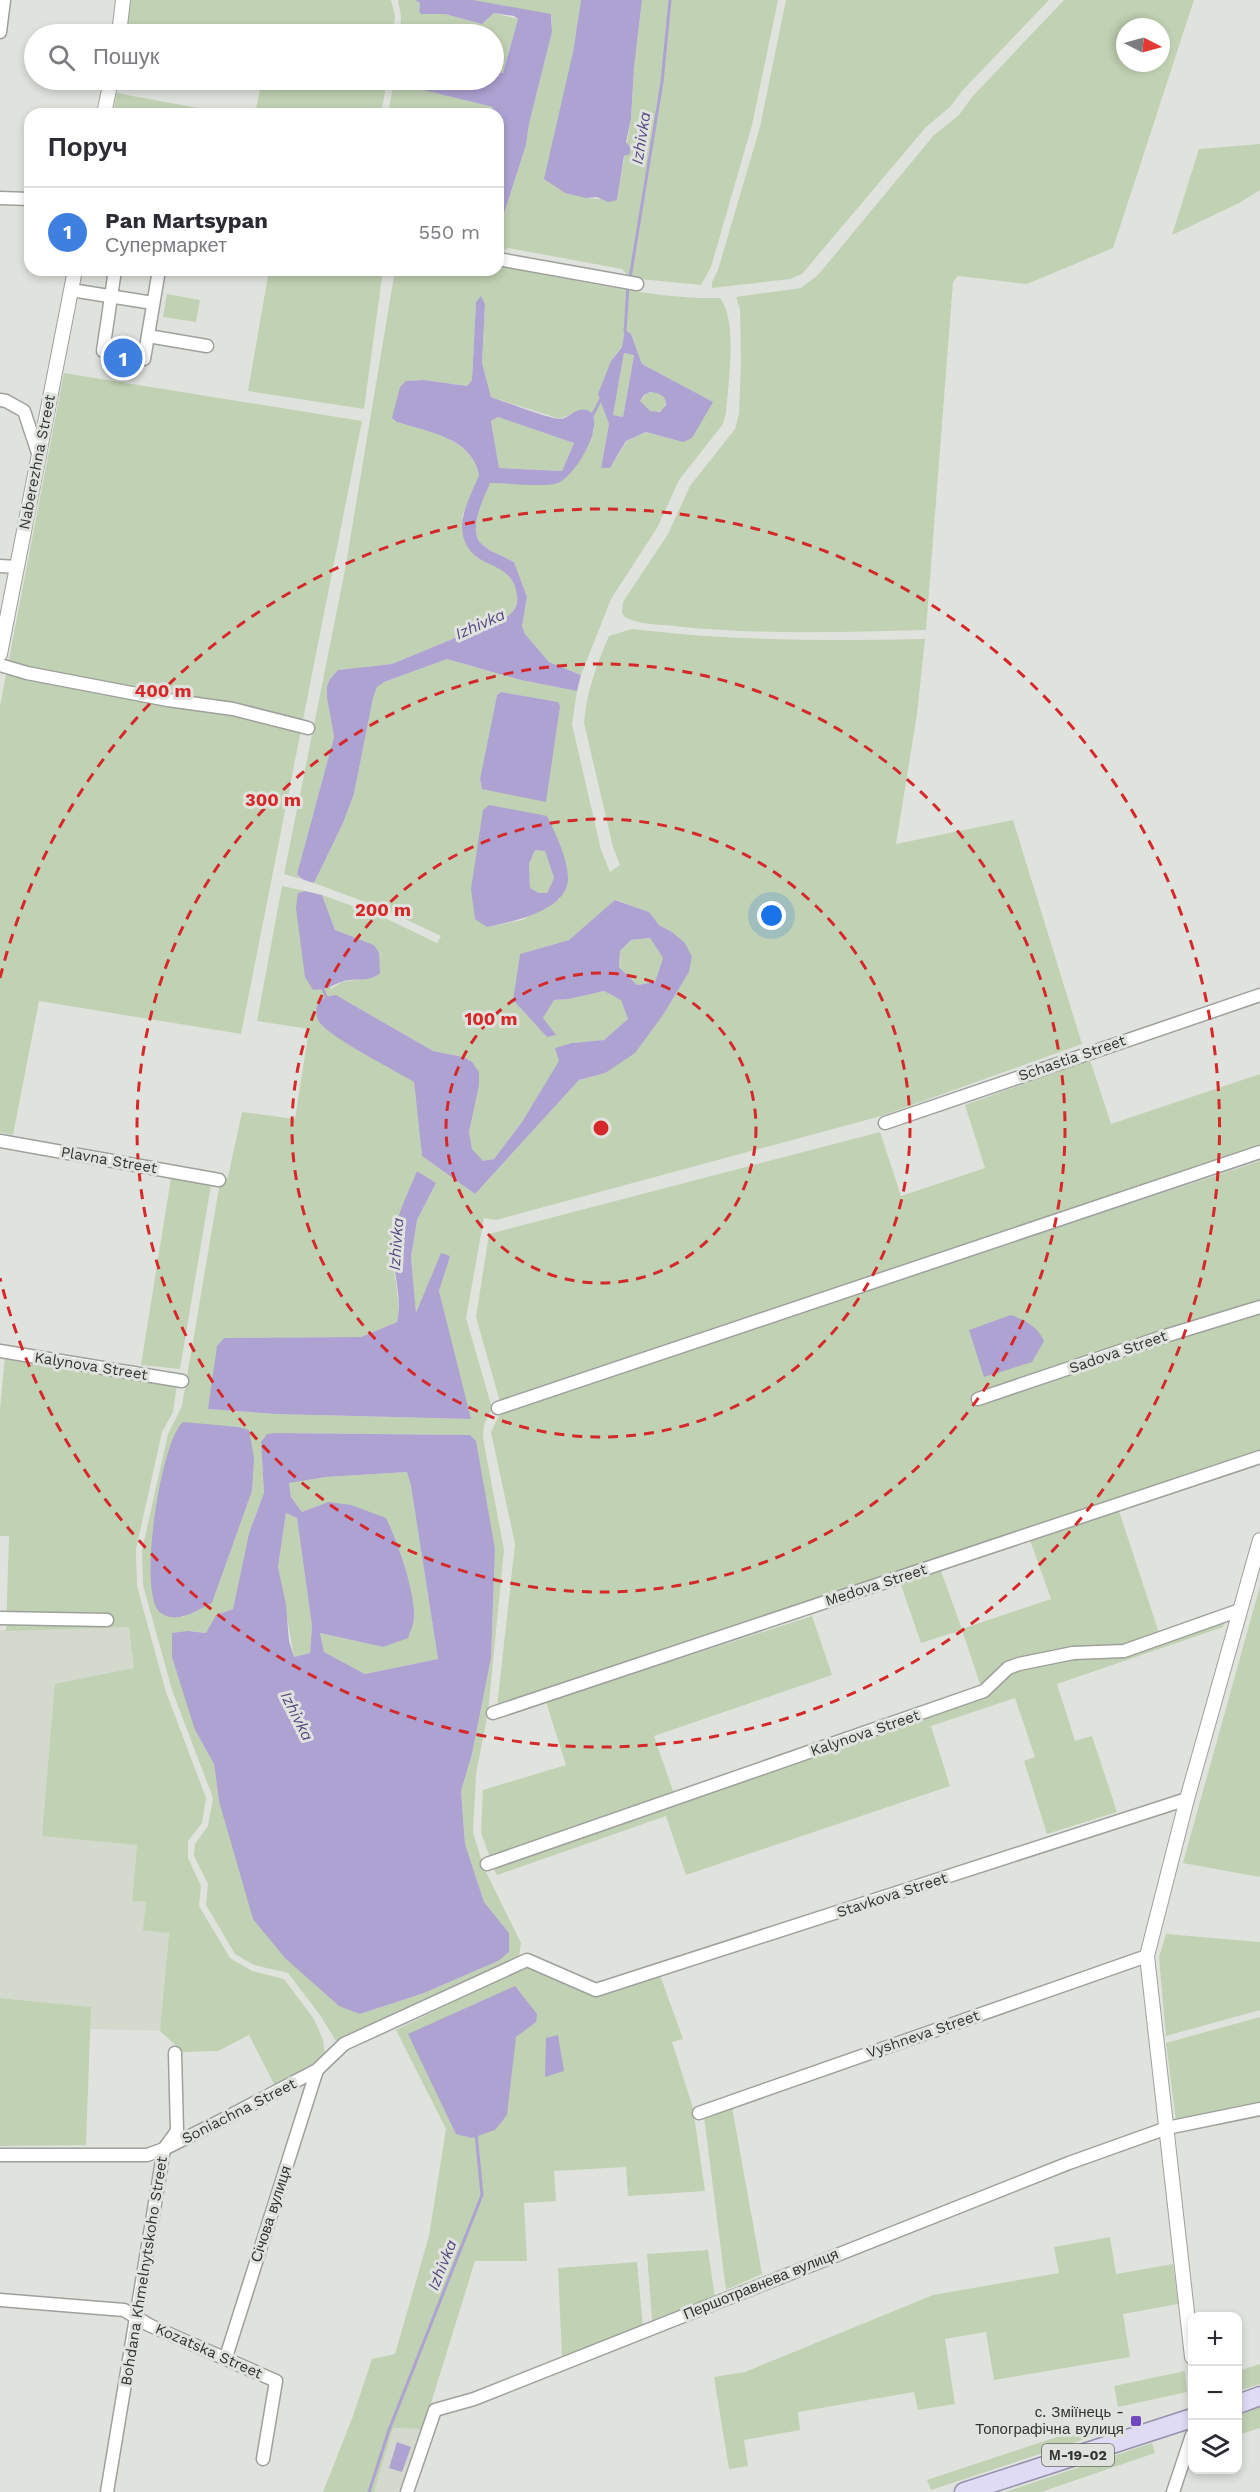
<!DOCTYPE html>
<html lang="uk">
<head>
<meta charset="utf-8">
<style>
	body { margin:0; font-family:"Work Sans",sans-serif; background:#f7f7f7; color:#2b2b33 }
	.controls { position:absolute; right:18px; bottom:18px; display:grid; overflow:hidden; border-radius:12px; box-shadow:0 3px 9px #0003 }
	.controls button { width:54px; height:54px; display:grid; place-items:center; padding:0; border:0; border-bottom:2px solid #e1e1e2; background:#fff; color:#2b2b33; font:30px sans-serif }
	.compass { position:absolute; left:1116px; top:18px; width:54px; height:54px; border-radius:50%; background:#fff; box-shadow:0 3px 9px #0003; rotate:96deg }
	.you { position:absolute; left:772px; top:916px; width:21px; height:21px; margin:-15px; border:4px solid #fff; border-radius:50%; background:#1a73e8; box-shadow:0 0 0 9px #1a73e833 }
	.badge { display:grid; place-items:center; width:39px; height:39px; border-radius:50%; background:#7248c1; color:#fff; font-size:20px; font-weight:700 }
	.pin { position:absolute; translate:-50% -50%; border:3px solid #fff; box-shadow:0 2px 6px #0006 }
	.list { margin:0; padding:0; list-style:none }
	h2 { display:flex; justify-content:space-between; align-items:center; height:78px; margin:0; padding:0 24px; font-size:26px }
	h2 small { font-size:20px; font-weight:400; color:#7c7c81 }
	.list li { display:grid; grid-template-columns:39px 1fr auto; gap:18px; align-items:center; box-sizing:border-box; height:90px; padding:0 24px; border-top:2px solid #e1e1e2 }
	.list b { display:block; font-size:22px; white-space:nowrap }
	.list p { margin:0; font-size:20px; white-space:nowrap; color:#7c7c81 }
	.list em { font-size:20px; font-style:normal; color:#7c7c81 }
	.icon { flex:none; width:33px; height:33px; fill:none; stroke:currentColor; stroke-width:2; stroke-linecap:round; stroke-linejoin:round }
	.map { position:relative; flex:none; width:1260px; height:2492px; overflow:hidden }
	.search { position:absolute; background:#fff; box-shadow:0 3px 9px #0003; left:24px; top:24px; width:480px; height:66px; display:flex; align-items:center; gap:15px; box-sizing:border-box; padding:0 21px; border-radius:33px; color:#7c7c81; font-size:22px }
	.panel { position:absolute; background:#fff; box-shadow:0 3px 9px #0003; left:24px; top:108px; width:480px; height:168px; border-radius:18px }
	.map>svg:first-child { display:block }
</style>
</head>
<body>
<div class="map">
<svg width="1260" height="2492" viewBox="0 0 1260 2492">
	<rect width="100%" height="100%" fill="#e0e3dd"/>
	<g fill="#d3dacd">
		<path d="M130 1627 134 1668 42 1835 137 1845 132 1901 146 1902 169 1932 160 2031 89 2029 91 2007 0 1998V1630Z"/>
		<path d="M393 2428 423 2429 401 2492H374Z"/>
	</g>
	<g fill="#c1d1b3" fill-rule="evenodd">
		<path d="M131 0H391L395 16 393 34H126Z"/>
		<path d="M398 0H415L420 3 419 11 422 14H445L482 24 494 13 518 19 503 73H494V34H400L401 16Z"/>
		<path d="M473 0H581L573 52 586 198 617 200 631 119 634 68 642 0H778L752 125 711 267 701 285 630 278 622 269 508 248 502 252H498V232L526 145 529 124 552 32V17Z"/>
		<path d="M786 0H1049L963 90 950 107 926 127 802 274 790 279 712 288V282L718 270 760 127Z"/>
		<path d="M1064 0H1194L1113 248 1027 284 958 276 953 282 926 630C842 632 758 635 674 626 659 624 639 625 625 617L622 613 623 602 668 534 690 486 735 429 739 414 741 363 740 309 736 297 801 288 818 275 934 135 959 115 972 97ZM1125 27H1161V63H1125Z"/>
		<path d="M262 80H387L381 114H255Z"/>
		<path d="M394 80H412V85L415 88 494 107 492 114H388Z"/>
		<path d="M117 93 127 95 231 114H113Z"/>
		<path d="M1260 144V190L1239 203 1172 235 1199 149Z"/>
		<path d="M498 266C567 277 652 300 720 298 738 320 728 384 726 413L723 424 679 480 657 528 611 599 581 675 549 662 525 634 522 626 527 597 514 562C505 557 493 553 484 546 465 533 484 499 490 483L556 484 594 431V417L589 411H578L560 419 491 397 482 363 485 304 476 302 472 380 467 386 424 380 407 381 397 422C429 432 472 438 479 476L462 516 474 554C484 560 499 565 507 573 518 585 522 605 508 616L392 664 338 670 330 679 327 686V698L334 737 297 874 300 879 284 874 345 570 395 270H498ZM631 334 642 364 712 402 683 442 646 432 627 441 610 468 601 467 609 424 611 361Z"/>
		<path d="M269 270H383L364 409 248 391Z"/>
		<path d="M167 294 200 300 196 322 163 317Z"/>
		<path d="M624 353 634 354 623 417 613 415Z"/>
		<path d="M64 373 362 421 241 1034 39 1001 13 1135 0 1132V706Z"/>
		<path d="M654 392 662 395 666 401 664 409 655 413 645 409 640 401 647 393Z"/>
		<path d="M498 417 574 443 562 471 499 468 491 421Z"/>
		<path d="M632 629C730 641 827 641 925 639L917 714 896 844 1013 820 1082 1044 881 1116 496 1220 484 1218 466 1318 492 1408 484 1425 483 1438 504 1550 488 1712 476 1774 473 1832 483 1866 521 1943 519 1957 336 2041 320 2015 288 1973 254 1965 235 1954 206 1905 208 1884 194 1856 195 1844 208 1826 213 1798 172 1690 143 1585 142 1550 168 1434 182 1406 219 1188 228 1177 242 1112 295 1119 309 1029 257 1021 282 886 305 891 298 893 331 989 342 982 375 977 374 945 335 930 322 895 383 917 437 943 441 936 384 909 314 883 343 823 354 794 373 698 377 687 384 682 447 659 521 680 577 691 572 724 601 850 610 872 620 865 613 847 584 723C586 692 597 664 609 636ZM501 692 557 702 560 706 482 788 480 779 497 695ZM547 816 560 899 522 920 487 927ZM616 900 649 912 659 925 672 932 692 957 689 972 663 1015 605 1073 579 1080 475 1194 422 1156 414 1082 336 995 433 1051 463 1057 472 1062 479 1086 469 1132 472 1149 483 1162 494 1159 522 1122 572 1043 604 1040 628 1019 621 1000 604 991 569 999 554 1000 543 1018 547 1037 513 1000 520 954 569 940ZM417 1171 436 1183 417 1220 411 1257 416 1315 441 1254 449 1256 439 1291 470 1419 274 1414 208 1409 224 1338 361 1337 397 1322C402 1299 392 1276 393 1252 395 1223 406 1198 417 1171ZM275 1433 470 1435 475 1441 495 1549 491 1658 472 1754 461 1791 465 1844 484 1902 509 1933 498 1961 424 1993 360 2014 219 1801 214 1764 195 1730 188 1631 206 1633 216 1615 233 1609 249 1533 264 1493 261 1442ZM252 1491 212 1603 181 1618Z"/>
		<path d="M535 850 545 851 554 878 547 893H539L530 888 529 864Z"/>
		<path d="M650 938 663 958 655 982 637 985 619 967 620 951 631 940Z"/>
		<path d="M1090 1060 1111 1124 1260 1074V1147L500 1402 476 1317 489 1234 880 1132 901 1196 985 1168 965 1105Z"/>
		<path d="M1260 1161V1452L497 1707 515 1544 491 1432 501 1411Z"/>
		<path d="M171 1178 211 1185 180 1369 141 1365Z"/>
		<path d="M5 1357 177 1385 173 1412 162 1432 136 1549 137 1586 166 1692 206 1798 202 1823 188 1841V1858L201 1886 199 1906 230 1958 252 1971 284 1979 314 2019 323 2040 325 2056 275 2086 249 2035 218 2051 183 2052 160 2031 169 1933 143 1930 146 1902 132 1901 137 1845 42 1836 55 1684 134 1668 129 1627 6 1631 9 1536H0V1410Z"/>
		<path d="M407 1472 411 1486 438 1659 365 1674 324 1652 320 1633 383 1647 328 1502 302 1512 291 1497 289 1483 326 1477Z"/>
		<path d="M1119 1511 1159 1633 1123 1647 1018 1660 981 1687 962 1630 921 1643 901 1585 941 1571 962 1629 1051 1599 1030 1540Z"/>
		<path d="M286 1513 297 1518 312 1626 310 1653 294 1657 278 1567Z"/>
		<path d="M1260 1586V1877L1183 1863Z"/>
		<path d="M812 1616 832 1675 654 1736 674 1794 490 1858 481 1832 483 1790 566 1765 546 1702Z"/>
		<path d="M1225 1620 1223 1627 1057 1684 1075 1741 1092 1736 1117 1812 1047 1834 1024 1761 1035 1757 1015 1698 931 1726 950 1786 686 1875 666 1816 497 1875 492 1866 986 1694 1010 1671 1074 1657 1124 1655Z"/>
		<path d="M1166 1934 1260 1942V2010L1166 2036 1159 1957Z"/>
		<path d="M525 1967 596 1995 660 1975 683 2039 672 2042 693 2108 705 2191 628 2196 626 2167 554 2171 556 2201 524 2203 527 2261H475L423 2429 393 2428 374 2492H323L353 2416 372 2359 395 2354 429 2236 446 2129 396 2030Z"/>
		<path d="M0 1998 91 2007 86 2145 0 2146Z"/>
		<path d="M1260 2017V2105L1176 2121 1166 2043Z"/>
		<path d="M732 2107 762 2274 726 2290 704 2116Z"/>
		<path d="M1110 2237 1116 2274 1173 2264 1178 2304 1123 2314 1130 2357 994 2380 986 2332 945 2339 955 2404 918 2410 914 2392 798 2412 800 2430 744 2440 748 2466 729 2469 714 2377 745 2372 933 2295 1059 2273 1054 2247Z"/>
		<path d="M708 2250 715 2297 652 2320 647 2254Z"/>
		<path d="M637 2262 643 2327 562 2357 558 2268Z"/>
		<path d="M1260 2364V2384L1238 2391V2371Z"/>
		<path d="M1185 2371 1187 2392 1118 2407 1114 2386Z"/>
		<path d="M1260 2407V2428L1238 2435V2414Z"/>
		<path d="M1081 2429 1085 2439 931 2490 927 2480Z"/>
		<path d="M1152 2443 1155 2453 1041 2492H1005Z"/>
	</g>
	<g fill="#ada2d2" fill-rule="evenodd">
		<path d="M415 0H473L551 14 552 32 529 124 526 145 498 232V114H492L493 107 415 88 412 85V80H494V73H503L518 19 514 16 494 13 482 24 445 14H421L419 11 420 3Z"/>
		<path d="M581 0H642L634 68 631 119 626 142 630 147V154L624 156 617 200 608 202 597 197 586 198 565 193 544 179 573 52Z"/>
		<path d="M481 296 485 304 482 363 491 397C503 401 552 420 561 419 570 417 577 407 587 410 609 417 576 479 555 484 538 487 508 483 490 483 484 499 465 533 484 546 493 553 505 557 514 562L527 597 522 626 525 634 549 662 581 675 577 691 521 680 447 659 384 682 377 687 373 698 354 794 343 823 314 883C307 881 301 880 297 874L334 737 327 698V686L330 679 338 670 392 664 508 616C515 610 518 605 517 596 513 561 479 569 467 546 454 522 470 498 479 475 472 438 429 432 397 422L392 418 400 387 406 381 424 380 467 386 472 380 476 302ZM498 417 574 443 562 471 499 468 491 421Z"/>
		<path d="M625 330 631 334 642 364 713 402 692 438 683 442 646 432 626 441 610 468H601L609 424 598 394 611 361 622 347ZM624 353 634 355 623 417 613 415ZM650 392C659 393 666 395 666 405L660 412 650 411 640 401 644 395Z"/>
		<path d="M501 692 558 702 560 706 546 802 482 789 480 779 497 695Z"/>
		<path d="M489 805 547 816C556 835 567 856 568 878 568 911 511 922 487 927L475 919 471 889 483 810ZM535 850 545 851 554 878 547 893H539L530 888 529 864Z"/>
		<path d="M305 891 322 895 335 930 374 945 379 953 380 973C370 983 354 977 341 982 328 987 330 989 313 990L305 977 296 908 298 893Z"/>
		<path d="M615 900 649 912 659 925 672 932 685 943 692 957 689 972 663 1015 635 1053 605 1073 579 1080 475 1194 422 1156 414 1082C395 1070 326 1036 318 1020 316 1016 316 1011 317 1006 320 998 328 996 336 995L433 1051 463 1057 472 1062 479 1072V1086L469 1132 472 1149 483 1161 494 1159 522 1122 559 1061 555 1048 572 1043 604 1040 628 1019 621 1000 604 991 569 999 554 1000 543 1018 556 1035 547 1037 513 1000 520 954 569 940ZM650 938 663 958 655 982 637 985 619 967 620 951 631 940Z"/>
		<path d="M417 1171 436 1183 417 1220 411 1257 416 1313 441 1253 450 1256 439 1291 471 1419 275 1414 208 1409 217 1346 224 1338 361 1337 397 1322C402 1301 395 1278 393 1256 391 1226 406 1198 417 1171Z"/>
		<path d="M1011 1315C1025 1320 1038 1327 1044 1341L1032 1362 984 1377 969 1330Z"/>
		<path d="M183 1422 238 1427 249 1430 254 1458 252 1491 212 1603C197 1610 177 1625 161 1613 136 1596 161 1440 183 1422Z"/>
		<path d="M275 1433 470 1435 476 1441 495 1549 491 1658 472 1754 461 1791 465 1844 484 1902 509 1933V1952L498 1961 424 1993 360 2014 339 2006 285 1958 253 1919 219 1801 214 1764 195 1730 172 1657V1633L188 1631 206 1633 216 1615 233 1609 249 1533 264 1493 261 1442 267 1434ZM407 1472 411 1486 438 1659 365 1674 324 1652 320 1633 383 1647 408 1638C409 1633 412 1629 413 1624 419 1601 397 1540 386 1518L351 1505 328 1502 302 1512 291 1497 289 1483 326 1477ZM286 1513 297 1518 312 1626 310 1653 294 1657 289 1641 286 1605 278 1567Z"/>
		<path d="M515 1986 537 2014 536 2022 516 2037 507 2115 495 2130 472 2138 456 2134 408 2034Z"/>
		<path d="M558 2035 564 2071 545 2077 546 2038Z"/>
		<path d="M397 2442 411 2447 402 2472 389 2468Z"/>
	</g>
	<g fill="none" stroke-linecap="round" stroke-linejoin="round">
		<g stroke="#ada2d2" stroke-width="3">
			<path d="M630 278 662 82 670 0"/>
			<path d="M625 332 628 286"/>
			<path d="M591 418 602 397"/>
			<path d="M322 987 328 1001"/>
			<path d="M369 2492 389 2430 482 2195 476 2133"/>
		</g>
		<g stroke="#9ea19b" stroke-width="15">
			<g id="minor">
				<path d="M0 32 4 0"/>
				<path d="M0 198 30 199"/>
				<path d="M498 259 637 284"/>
				<path d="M71 290 153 303"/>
				<path d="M148 336 207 346"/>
				<path d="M103 351 115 270"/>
				<path d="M144 359 159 270"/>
				<path d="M0 400 6 401 24 411 39 456"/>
				<path d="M0 566 17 567"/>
				<path d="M0 665 27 673 168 700 233 709 308 728"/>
				<path d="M885 1123 1260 995"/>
				<path d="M0 1141 219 1180"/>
				<path d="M0 1351 182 1381"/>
				<path d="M978 1399 1162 1337 1260 1307"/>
				<path d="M498 1408 1260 1152"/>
				<path d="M0 1618 107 1620"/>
				<path d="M493 1713 1260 1457"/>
				<path d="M487 1864 984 1691 1008 1668 1019 1664 1073 1653 1124 1651 1240 1610"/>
				<path d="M699 2113 1147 1956"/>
				<path d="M0 2155H147L164 2149 220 2121 317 2070 344 2044 527 1960 596 1990 1187 1799"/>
				<path d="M0 2300 124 2310 149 2325 276 2381 263 2459"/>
				<path d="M226 2357 317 2070"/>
				<path d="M107 2492 164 2149 177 2131 175 2053"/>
				<path d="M407 2492 435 2410 474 2399 1069 2163 1167 2128 1260 2109"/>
				<path d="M1173 2492 1192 2435"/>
			</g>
		</g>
		<g stroke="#9ea19b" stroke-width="16">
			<g id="tertiary">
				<path d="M119 34 123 0"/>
				<path d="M104 114 111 80"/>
				<path d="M0 654 75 270"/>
				<path d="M1192 2357 1147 1956 1187 1799 1260 1540"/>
			</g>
		</g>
		<g stroke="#9691ac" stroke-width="21">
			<g id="primary">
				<path d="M1238 2404 1260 2396"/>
				<path d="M964 2492 1192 2418"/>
			</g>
		</g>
		<use href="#minor" stroke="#fff" stroke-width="12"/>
		<use href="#tertiary" stroke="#fff" stroke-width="14"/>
		<use href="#primary" stroke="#e0dbf5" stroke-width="18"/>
	</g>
	<g fill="none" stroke="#d62828" stroke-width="3" stroke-dasharray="10 8">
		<circle cx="601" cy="1128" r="155"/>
		<circle cx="601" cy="1128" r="309"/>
		<circle cx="601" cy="1128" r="464"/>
		<path d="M0 978A619 619 0 1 1 0 1278"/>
	</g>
	<rect fill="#7248c1" stroke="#e0e3dd" stroke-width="2" x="1130" y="2415" width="12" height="12" rx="3"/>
	<g text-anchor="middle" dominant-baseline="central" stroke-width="6" stroke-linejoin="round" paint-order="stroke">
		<rect fill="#e0e3dd" stroke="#676865" stroke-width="1.5" x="1042" y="2444" width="72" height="22" rx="4.5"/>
		<g font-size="14" font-weight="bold" fill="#333432">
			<text x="1078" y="2455">М-19-02</text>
		</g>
		<g font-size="15" fill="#333432" stroke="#e0e3dd">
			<text transform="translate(37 462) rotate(-79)">Naberezhna Street</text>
			<text transform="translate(1072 1058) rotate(-19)">Schastia Street</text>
			<text transform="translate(109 1160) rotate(10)">Plavna Street</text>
			<text transform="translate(1118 1352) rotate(-19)">Sadova Street</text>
			<text transform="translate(91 1366) rotate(9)">Kalynova Street</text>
			<text transform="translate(876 1585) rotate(-18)">Medova Street</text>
			<text transform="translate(865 1733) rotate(-19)">Kalynova Street</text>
			<text transform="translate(892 1895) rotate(-18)">Stavkova Street</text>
			<text transform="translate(923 2034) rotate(-19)">Vyshneva Street</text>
			<text transform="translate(239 2111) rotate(-27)">Soniachna Street</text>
			<text transform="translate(271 2214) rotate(-72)">Січова вулиця</text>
			<text transform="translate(144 2271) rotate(-81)">Bohdana Khmelnytskoho Street</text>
			<text transform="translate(761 2284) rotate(-22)">Першотравнева вулиця</text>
			<text transform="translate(209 2351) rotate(24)">Kozatska Street</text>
		</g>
		<g font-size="15" fill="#333432" stroke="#e0e3dd" text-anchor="end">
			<text x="1124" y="2412">с. Зміїнець -<tspan x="1124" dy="17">Топографічна вулиця</tspan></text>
		</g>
		<g font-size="16" font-style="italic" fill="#584784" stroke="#e0e3dd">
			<text transform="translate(641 138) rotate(-81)">Izhivka</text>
			<text transform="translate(480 624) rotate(-24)">Izhivka</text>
			<text transform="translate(396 1244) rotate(-86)">Izhivka</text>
			<text transform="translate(297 1716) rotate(63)">Izhivka</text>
			<text transform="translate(442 2265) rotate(-68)">Izhivka</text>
		</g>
	</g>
	<circle cx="601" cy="1128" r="9" fill="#d62828" stroke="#e0e3dd" stroke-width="3"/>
	<g font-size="18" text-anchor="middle" font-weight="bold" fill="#d62828" stroke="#e0e3dd" stroke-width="6" stroke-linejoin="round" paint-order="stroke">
		<text x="163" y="697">400 m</text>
		<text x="273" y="806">300 m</text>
		<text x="383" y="916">200 m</text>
		<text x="491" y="1025">100 m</text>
	</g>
</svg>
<div class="controls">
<button>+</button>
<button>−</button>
<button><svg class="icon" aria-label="layers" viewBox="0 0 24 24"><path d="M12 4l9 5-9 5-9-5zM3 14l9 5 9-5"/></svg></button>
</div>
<svg class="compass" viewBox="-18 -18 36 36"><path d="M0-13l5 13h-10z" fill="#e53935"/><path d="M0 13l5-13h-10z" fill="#7c7c81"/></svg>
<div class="you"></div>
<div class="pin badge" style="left:123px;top:358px;background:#3f7fe0">1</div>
<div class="search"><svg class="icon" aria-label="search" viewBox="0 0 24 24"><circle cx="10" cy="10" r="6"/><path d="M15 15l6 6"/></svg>Пошук</div>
<section class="panel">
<h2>Поруч<small></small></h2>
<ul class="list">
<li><span class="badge" style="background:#3f7fe0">1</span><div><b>Pan Martsypan</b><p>Супермаркет</p></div><em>550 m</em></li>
</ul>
</section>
</div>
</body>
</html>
